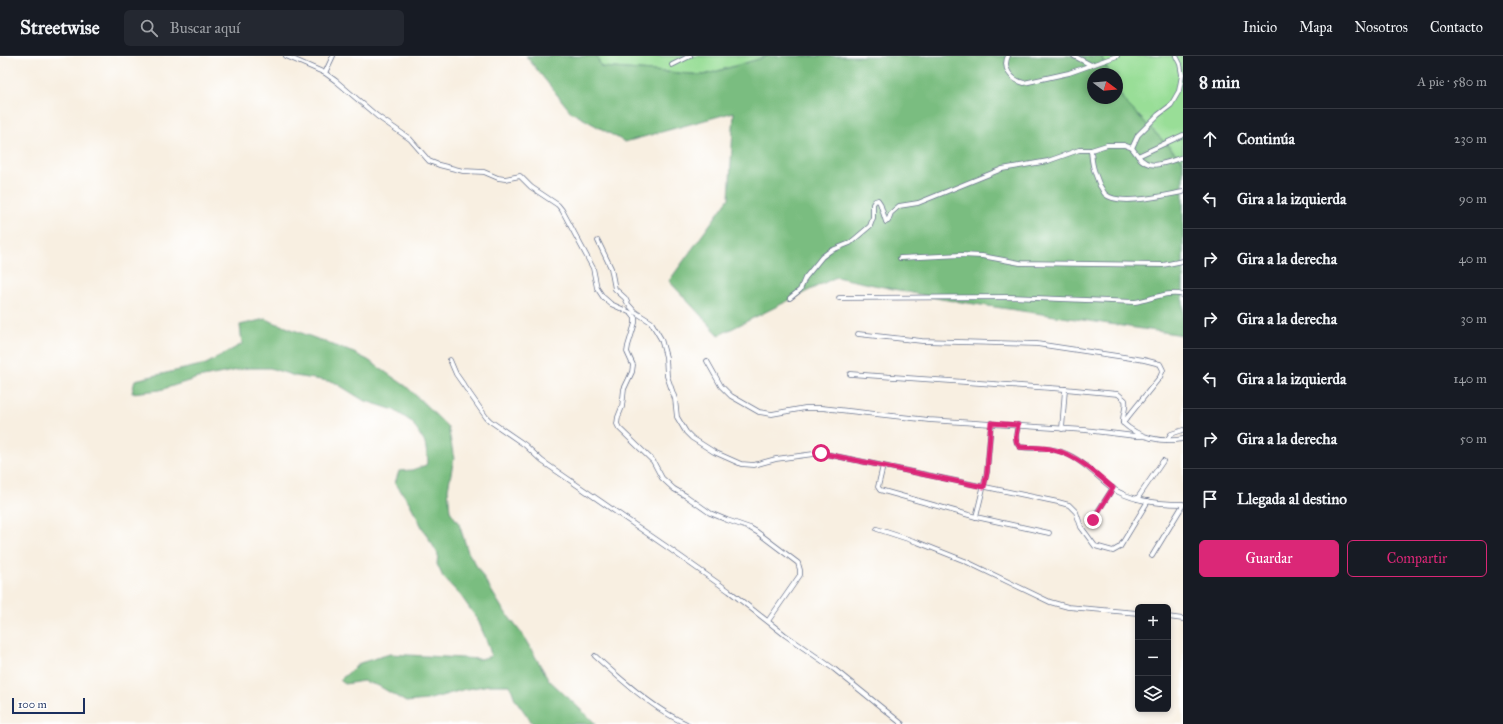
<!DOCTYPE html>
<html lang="es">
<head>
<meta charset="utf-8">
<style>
	body { margin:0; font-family:"IM FELL Great Primer",serif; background:#242831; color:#f1f3f6 }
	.controls { position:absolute; right:12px; bottom:12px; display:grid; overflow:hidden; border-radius:6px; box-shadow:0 2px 6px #0003 }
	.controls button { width:36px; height:36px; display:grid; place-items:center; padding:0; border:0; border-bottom:1px solid #363941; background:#171b24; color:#f1f3f6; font:20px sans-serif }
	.compass { position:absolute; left:1087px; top:12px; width:36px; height:36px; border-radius:50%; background:#171b24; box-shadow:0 2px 6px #0003; rotate:106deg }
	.scale { position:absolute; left:12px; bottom:10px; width:73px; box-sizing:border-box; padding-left:4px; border:2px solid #1b2f5e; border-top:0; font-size:11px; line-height:14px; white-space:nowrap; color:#1b2f5e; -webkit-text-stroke:3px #fff; paint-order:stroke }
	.stop { position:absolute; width:12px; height:12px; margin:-9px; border:3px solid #db2777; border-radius:50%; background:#fff }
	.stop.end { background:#db2777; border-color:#fff; box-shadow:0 1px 4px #0008 }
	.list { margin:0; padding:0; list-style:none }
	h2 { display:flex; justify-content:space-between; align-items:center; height:52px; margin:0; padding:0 16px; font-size:17px }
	h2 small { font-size:13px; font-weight:400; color:#9ea1a6 }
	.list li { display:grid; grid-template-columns:26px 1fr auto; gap:12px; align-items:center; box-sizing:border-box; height:60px; padding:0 16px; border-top:1px solid #363941 }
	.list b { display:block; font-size:15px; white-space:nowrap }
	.list em { font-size:13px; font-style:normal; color:#9ea1a6 }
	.actions { display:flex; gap:8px; padding:12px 16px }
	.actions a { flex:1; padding:9px 0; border:1px solid #db2777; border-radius:6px; text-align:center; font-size:14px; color:#db2777 }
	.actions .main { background:#db2777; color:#fff }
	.icon { flex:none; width:22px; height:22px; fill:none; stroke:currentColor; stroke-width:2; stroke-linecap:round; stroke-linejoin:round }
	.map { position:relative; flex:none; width:1183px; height:668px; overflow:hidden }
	header { display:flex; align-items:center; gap:24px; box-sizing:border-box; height:56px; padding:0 20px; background:#171b24; border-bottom:1px solid #363941 }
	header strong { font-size:19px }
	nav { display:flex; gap:22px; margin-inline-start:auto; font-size:14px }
	.search { width:280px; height:36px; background:#242831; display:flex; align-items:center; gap:10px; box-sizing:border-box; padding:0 14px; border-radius:6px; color:#9ea1a6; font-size:15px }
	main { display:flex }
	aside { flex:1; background:#171b24 }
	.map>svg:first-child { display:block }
</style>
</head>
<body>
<header>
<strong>Streetwise</strong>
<div class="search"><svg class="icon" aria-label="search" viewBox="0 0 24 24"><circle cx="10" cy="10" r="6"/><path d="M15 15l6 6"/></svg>Buscar aquí</div>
<nav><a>Inicio</a><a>Mapa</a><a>Nosotros</a><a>Contacto</a></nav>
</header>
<main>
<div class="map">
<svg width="1183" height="668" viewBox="0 0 1183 668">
	<rect width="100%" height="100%" fill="#fff"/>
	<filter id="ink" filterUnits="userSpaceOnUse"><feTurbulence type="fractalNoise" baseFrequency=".025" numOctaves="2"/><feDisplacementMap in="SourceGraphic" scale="8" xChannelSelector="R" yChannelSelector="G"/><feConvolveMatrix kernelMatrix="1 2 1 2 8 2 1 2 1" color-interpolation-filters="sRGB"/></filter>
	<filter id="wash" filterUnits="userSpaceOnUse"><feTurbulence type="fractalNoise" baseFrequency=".012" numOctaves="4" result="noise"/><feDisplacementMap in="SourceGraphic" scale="16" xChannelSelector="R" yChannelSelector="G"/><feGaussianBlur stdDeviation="0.9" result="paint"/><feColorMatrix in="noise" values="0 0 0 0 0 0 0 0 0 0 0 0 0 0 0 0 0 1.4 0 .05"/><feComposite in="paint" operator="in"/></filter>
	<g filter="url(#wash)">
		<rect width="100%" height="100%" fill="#f8efe1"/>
		<g fill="#99de97" stroke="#5a867a">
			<path d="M597 0H769L704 19 601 11Z"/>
			<path d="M1101 0H1183V105L1124 45 1117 32V18H1110Z"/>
		</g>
		<g fill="#7abd80" stroke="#4a766f">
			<path d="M526 0H597L601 11 704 19 769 0H1101L1110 18H1093V42H1117V32L1124 45 1183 105V279L941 243 836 221 719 279 669 225 729 142 734 56 625 86 571 56Z"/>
			<path d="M265 263 354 297 368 304 407 331 448 371 454 402 448 433 450 455 459 468 468 496 502 552 522 578 549 624 596 668H533L515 643 510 629H489L462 634 427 644 406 646 379 630 363 625 345 628 340 624 360 607 390 598 481 603 491 600 489 591 478 564 461 540 443 521 437 508 438 498 422 471 409 446 395 427 399 415 412 414 426 409 428 404 425 387 412 366 394 354 363 344 334 326 295 320 270 312H248L198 322 160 334 132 337 135 324 206 308 242 288 240 269Z"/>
		</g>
	</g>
	<g filter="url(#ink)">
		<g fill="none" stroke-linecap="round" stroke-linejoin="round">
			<g stroke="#68728c" stroke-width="5.5">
				<g id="minor">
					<path d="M286 0 325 17 336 25 377 60 410 83 429 105 439 109 463 115 484 116 498 122 505 123 520 120 531 131 558 149 562 154 593 212 597 232 603 241 611 248 631 257 635 262V267L628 290 627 296 633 309 632 316 624 333 622 351 618 361 617 368 619 372 653 405 662 422 674 433 686 440 710 457 727 464 750 472 757 476 798 507 800 514V519L768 565"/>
					<path d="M1008 0C1002 12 1011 24 1024 27L1069 17 1117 0"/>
					<path d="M1074 0 1091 9"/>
					<path d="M672 9 690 0"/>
					<path d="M325 17 333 0"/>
					<path d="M1132 92 1138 100 1183 79"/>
					<path d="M1091 94C1092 110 1094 115 1100 130 1102 132 1103 136 1105 138 1118 151 1166 139 1183 136"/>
					<path d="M1138 100C1150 116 1167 106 1183 101"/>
					<path d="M598 185 611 212 615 233 625 242 628 248 635 256 651 266 661 283 666 301 667 320 675 343 677 361 686 376 692 382 714 396 741 408 754 409 776 403 821 397 1058 446 1069 449 1076 456 1081 471 1095 490 1113 495 1120 491 1148 445"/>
					<path d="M900 202 961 199 982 200 1020 207 1163 209 1183 205"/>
					<path d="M790 242 800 234 805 222 822 201 830 195 850 187 870 170 873 162V148L875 145 878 144 880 147 886 166 888 165 891 157 899 150 918 147 1002 113 1048 105 1079 94H1091L1107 89H1124L1132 92 1138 79 1158 59 1171 49 1179 35 1182 19 1180 8 1176 0"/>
					<path d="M839 242 1009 241 1135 246C1150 244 1169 234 1183 239"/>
					<path d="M858 278 922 285 1037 288 1144 304 1160 308 1163 314 1160 321 1123 367"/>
					<path d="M450 304 456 318 486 361 490 365 525 389 542 405 667 491 729 535 785 579 834 613 902 668"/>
					<path d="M707 305 721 330 731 340 759 356 772 358 805 352H822L929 364 1085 374 1135 380H1142"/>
					<path d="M850 318 1065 333 1118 338 1125 344C1127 353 1122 358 1123 367 1139 382 1162 387 1183 383"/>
					<path d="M1018 369C1017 376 1013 385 1020 391 1034 393 1049 391 1062 396 1082 403 1096 420 1112 432 1132 446 1160 448 1183 448"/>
					<path d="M1062 373 1065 333"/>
					<path d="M1167 384 1171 378 1183 374"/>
					<path d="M883 410 878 431 880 434 976 461 1049 477"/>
					<path d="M1137 443 1163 405"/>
					<path d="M976 461 987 416 991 367"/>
					<path d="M1093 463 1113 432"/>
					<path d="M877 473 917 486 965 505 1050 546 1068 551 1138 557"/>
					<path d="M1152 500 1183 449"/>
					<path d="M1168 561 1183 563"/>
					<path d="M595 600C619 622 656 655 687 668"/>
				</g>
			</g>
			<use href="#minor" stroke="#fff" stroke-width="4"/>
		</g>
	</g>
	<g fill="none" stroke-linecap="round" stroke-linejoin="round" filter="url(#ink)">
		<path stroke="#db2777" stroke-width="5" d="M821 397 984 431 987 416 991 367 1018 369C1017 376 1013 385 1020 391 1031 392 1043 391 1054 394 1076 399 1096 417 1113 432L1093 464"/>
	</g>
</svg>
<div class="controls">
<button>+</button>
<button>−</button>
<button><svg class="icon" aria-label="layers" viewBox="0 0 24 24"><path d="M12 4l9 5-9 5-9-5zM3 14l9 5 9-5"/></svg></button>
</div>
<svg class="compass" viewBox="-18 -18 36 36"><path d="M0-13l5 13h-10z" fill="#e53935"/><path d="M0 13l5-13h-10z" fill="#9ea1a6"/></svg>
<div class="scale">100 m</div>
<div class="stop" style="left:821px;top:397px"></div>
<div class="stop end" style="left:1093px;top:464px"></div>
</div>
<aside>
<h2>8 min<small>A pie · 580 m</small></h2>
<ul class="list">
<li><svg class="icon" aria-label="ahead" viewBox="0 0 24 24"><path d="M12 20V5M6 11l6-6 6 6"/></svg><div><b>Continúa</b></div><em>230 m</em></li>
<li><svg class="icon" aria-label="left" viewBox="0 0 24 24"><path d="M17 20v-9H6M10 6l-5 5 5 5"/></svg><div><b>Gira a la izquierda</b></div><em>90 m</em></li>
<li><svg class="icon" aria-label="right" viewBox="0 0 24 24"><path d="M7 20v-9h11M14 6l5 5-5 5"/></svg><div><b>Gira a la derecha</b></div><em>40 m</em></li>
<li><svg class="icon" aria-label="right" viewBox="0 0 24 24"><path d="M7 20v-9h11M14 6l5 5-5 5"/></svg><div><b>Gira a la derecha</b></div><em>30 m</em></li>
<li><svg class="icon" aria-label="left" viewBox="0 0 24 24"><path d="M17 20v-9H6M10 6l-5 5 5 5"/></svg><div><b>Gira a la izquierda</b></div><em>140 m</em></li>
<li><svg class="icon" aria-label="right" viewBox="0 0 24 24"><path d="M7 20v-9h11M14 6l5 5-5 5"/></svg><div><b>Gira a la derecha</b></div><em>50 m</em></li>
<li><svg class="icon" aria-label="arrive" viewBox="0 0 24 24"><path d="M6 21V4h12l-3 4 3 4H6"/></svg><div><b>Llegada al destino</b></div></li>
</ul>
<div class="actions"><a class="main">Guardar</a><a>Compartir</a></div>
</aside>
</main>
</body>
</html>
